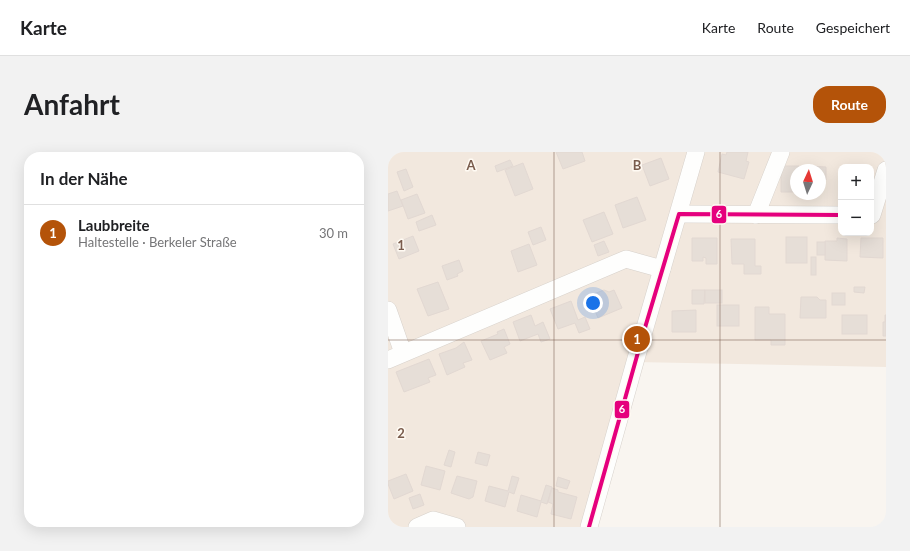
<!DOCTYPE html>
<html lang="de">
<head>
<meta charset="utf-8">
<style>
	body { margin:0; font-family:Lato,sans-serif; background:#f2f2f2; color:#202124 }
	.controls { position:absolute; right:12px; top:12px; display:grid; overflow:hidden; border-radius:8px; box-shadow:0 4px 16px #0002 }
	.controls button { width:36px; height:36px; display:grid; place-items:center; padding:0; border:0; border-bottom:1px solid #e0e0e0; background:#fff; color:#202124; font:20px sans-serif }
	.compass { position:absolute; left:402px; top:12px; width:36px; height:36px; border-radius:50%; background:#fff; box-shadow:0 4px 16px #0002; rotate:4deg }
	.you { position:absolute; left:205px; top:151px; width:14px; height:14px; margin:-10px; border:3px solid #fff; border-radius:50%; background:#1a73e8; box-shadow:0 0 0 6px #1a73e833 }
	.badge { display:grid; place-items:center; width:26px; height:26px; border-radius:50%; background:#b45309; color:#fff; font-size:13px; font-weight:700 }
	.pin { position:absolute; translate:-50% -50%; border:2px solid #fff; box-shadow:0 1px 4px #0006 }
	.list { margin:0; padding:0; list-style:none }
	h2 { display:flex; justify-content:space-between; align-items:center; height:52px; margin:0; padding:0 16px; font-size:17px }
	h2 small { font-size:13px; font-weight:400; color:#757577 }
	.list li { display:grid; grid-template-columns:26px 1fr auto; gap:12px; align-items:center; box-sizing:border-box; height:56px; padding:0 16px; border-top:1px solid #e0e0e0 }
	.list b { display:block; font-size:15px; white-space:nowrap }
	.list p { margin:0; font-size:13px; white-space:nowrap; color:#757577 }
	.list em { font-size:13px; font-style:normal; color:#757577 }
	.map { position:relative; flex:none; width:498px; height:375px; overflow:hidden; border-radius:16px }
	header { display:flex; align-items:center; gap:24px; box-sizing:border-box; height:56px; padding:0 20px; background:#fff; border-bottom:1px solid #e0e0e0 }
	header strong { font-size:19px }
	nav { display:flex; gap:22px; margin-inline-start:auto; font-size:14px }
	.intro { display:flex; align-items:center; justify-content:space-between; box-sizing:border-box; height:96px; padding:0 24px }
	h1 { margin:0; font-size:28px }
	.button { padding:10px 18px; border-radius:16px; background:#b45309; color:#fff; font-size:14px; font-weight:700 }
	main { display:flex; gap:24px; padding:0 24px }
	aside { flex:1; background:#fff; border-radius:16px; box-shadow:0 4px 16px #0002 }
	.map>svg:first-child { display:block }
</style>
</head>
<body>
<header>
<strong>Karte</strong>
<nav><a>Karte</a><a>Route</a><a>Gespeichert</a></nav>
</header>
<div class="intro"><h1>Anfahrt</h1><a class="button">Route</a></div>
<main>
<aside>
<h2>In der Nähe<small></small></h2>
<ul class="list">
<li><span class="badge">1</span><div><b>Laubbreite</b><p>Haltestelle · Berkeler Straße</p></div><em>30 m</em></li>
</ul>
</aside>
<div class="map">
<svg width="498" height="375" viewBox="0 0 498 375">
	<rect width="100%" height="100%" fill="#f9f5f0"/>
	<path fill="#f2e8de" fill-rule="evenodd" d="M0 0H498V215L247 210 201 375H0ZM453 15H483V81H453ZM408 18H432V42H408Z"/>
	<g fill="#e6ded7" stroke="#e2d8d2">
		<path d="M168 0H194L197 9 175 17Z"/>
		<path d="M339 0H360L358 9 361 10 356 27 330 20 334 2 338 3Z"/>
		<path d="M273 6 281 27 262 34 254 13Z"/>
		<path d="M122 8 125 14 109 20 107 14Z"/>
		<path d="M135 11 145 37 127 44 117 18Z"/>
		<path d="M393 14H411V18H408V40H393Z"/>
		<path d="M418 14 438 15V28L432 27V18H418Z"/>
		<path d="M18 17 25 35 16 39 9 20Z"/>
		<path d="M9 39 15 54 0 59V42Z"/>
		<path d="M29 42 37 61 20 67 13 48Z"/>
		<path d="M249 45 258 68 235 76 227 53Z"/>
		<path d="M216 60 225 82 204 90 195 68Z"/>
		<path d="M44 63 48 73 31 79 28 70Z"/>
		<path d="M153 75 158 88 145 93 140 80Z"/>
		<path d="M25 84 31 99 11 107 5 92Z"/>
		<rect x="398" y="85" width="21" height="26"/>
		<path d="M304 86H329V112H318V106L315 105V109H304Z"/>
		<path d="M449 86 459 87V109L437 108V89H449Z"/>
		<path d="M473 86H495V106L472 105Z"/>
		<path d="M343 87H367V114H373V122H356V112H344Z"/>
		<path d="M216 89 221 100 210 104 206 93Z"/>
		<rect x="429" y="90" width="8" height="13"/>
		<path d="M141 92 149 113 130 120 123 99Z"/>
		<rect x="423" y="105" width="5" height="18"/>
		<path d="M71 108 75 119 69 122 70 124 59 128 54 114Z"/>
		<path d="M50 130 61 157 40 164 29 137Z"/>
		<path d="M466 135H477L476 141 466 140Z"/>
		<path d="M216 138 221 140 226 138 234 156 210 166 204 151 206 150 203 143Z"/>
		<path d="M304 138H317L316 152H304Z"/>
		<rect x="317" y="138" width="17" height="13"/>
		<rect x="444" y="141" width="13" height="12"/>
		<path d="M413 145H429L432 148H438V166H412Z"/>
		<path d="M183 149 190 168 197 165 202 177 191 181 187 171 170 177 162 157Z"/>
		<rect x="329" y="153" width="22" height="21"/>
		<path d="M367 155H381V162H397V193H383V188H367Z"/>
		<path d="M308 158V180H284V159Z"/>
		<path d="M143 163 147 174 155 170 162 187 153 190 150 182 132 189 125 170Z"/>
		<rect x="454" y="163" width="25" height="19"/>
		<path d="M497 163H498V184H495V170H497Z"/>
		<path d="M116 177 122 192 116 195 119 201 102 208 93 189 110 182 109 180Z"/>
		<path d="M76 190 84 208 75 211 77 215 59 223 51 202 68 196Z"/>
		<path d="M41 207 48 223 40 226 42 230 16 240 8 220Z"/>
		<path d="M61 298 67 300 63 315 56 313Z"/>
		<path d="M90 300 102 303 99 314 87 311Z"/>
		<path d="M38 314 57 319 52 338 33 333Z"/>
		<path d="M18 322 25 339 6 347 0 332V329Z"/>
		<path d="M69 324 89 329 85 345 81 347 63 341Z"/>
		<path d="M124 324 131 326 126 342 121 340 117 355 97 349 101 334 120 339Z"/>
		<path d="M170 325 182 329 179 337 168 334Z"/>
		<path d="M158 333 164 335 159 352 153 350 149 365 129 359 133 343 153 349Z"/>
		<path d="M164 336 170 338V340L189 345 183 367 163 362 165 352 160 350Z"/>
		<path d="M32 342 36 353 25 357 21 346Z"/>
	</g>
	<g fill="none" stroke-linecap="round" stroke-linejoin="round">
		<g stroke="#d7d1cb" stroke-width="18">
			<g id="minor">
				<path d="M291 62 453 63"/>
				<path d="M368 63 393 0"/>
				<path d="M484 63 498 18"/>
				<path d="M0 158 15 201"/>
				<path d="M0 208 238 107 274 117"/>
				<path d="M29 375 45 368 69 375"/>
				<path d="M201 375 247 210 308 0"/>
			</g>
		</g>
		<use href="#minor" stroke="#fefefd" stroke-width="17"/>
		<g stroke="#fffaf3" stroke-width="7">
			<path id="bus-1" d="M201 375 256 179 291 62 453 63"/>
		</g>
		<use href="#bus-1" stroke="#e5007d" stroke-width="4"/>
	</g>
	<path fill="none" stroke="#7a5c4d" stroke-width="1" stroke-opacity="0.55" d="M166 0V375M332 0V375M0 188H498"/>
	<g font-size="13" text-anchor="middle" font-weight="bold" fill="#7a5c4d" stroke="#fffaf3" stroke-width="3" stroke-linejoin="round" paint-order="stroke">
		<text x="83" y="18">A</text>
		<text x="249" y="18">B</text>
		<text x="13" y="98">1</text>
		<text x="13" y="286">2</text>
	</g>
	<g stroke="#fffaf3" stroke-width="1.5">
		<rect x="323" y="53" width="16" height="19" rx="4" fill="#e5007d"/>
		<rect x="226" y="248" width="16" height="19" rx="4" fill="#e5007d"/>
	</g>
	<g font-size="11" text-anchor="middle" font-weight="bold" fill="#fff">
		<text x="331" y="66">6</text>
		<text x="234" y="261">6</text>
	</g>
</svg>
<div class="controls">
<button>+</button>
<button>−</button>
</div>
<svg class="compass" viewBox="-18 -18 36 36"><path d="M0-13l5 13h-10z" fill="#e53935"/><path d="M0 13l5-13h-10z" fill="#757577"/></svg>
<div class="you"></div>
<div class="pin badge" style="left:249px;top:187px">1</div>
</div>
</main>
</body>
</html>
